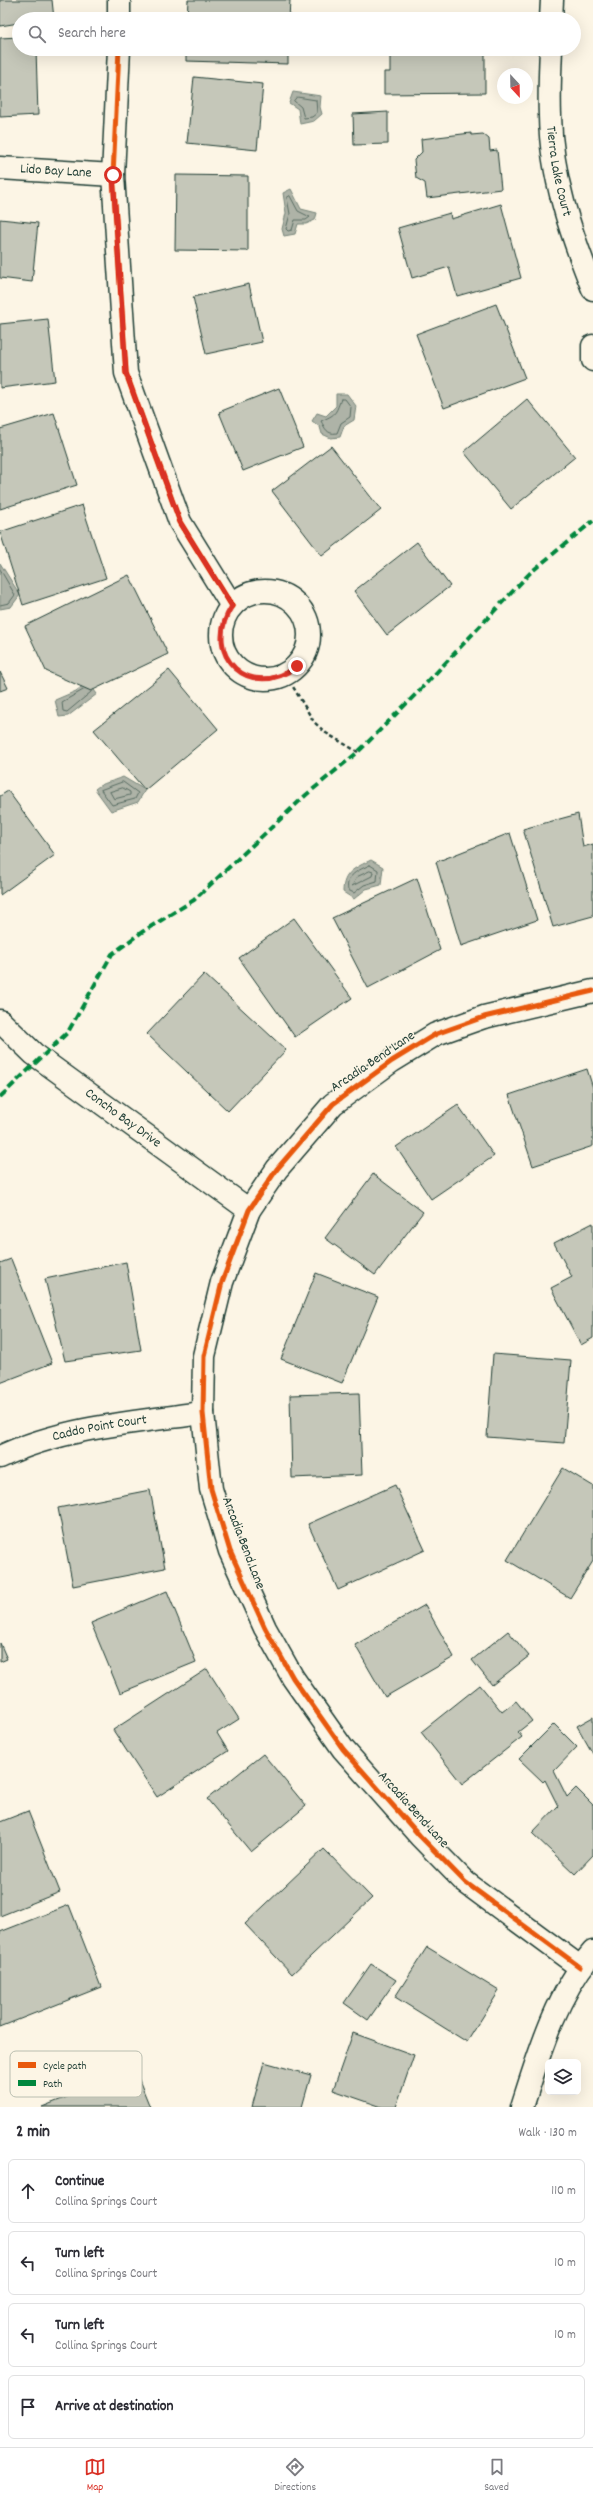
<!DOCTYPE html>
<html lang="en">
<head>
<meta charset="utf-8">
<style>
	body { margin:0; font-family:Dekko,sans-serif; background:#f7f7f7; color:#2b2b33 }
	.controls { position:absolute; right:12px; bottom:12px; display:grid; overflow:hidden; border-radius:6px; box-shadow:0 4px 16px #0002 }
	.controls button { width:36px; height:36px; display:grid; place-items:center; padding:0; border:0; border-bottom:1px solid #e1e1e2; background:#fff; color:#2b2b33; font:20px sans-serif }
	.compass { position:absolute; left:497px; top:68px; width:36px; height:36px; border-radius:50%; background:#fff; box-shadow:0 4px 16px #0002; rotate:158deg }
	.stop { position:absolute; width:12px; height:12px; margin:-9px; border:3px solid #d93025; border-radius:50%; background:#fff }
	.stop.end { background:#d93025; border-color:#fff; box-shadow:0 1px 4px #0008 }
	.list { margin:0; padding:0; list-style:none }
	h2 { display:flex; justify-content:space-between; align-items:center; height:52px; margin:0; padding:0 16px; font-size:17px }
	h2 small { font-size:13px; font-weight:400; color:#7c7c81 }
	.list li { display:grid; grid-template-columns:26px 1fr auto; gap:12px; align-items:center; box-sizing:border-box; height:64px; margin:0 8px 8px; padding:0 8px; border:1px solid #e1e1e2; border-radius:6px }
	.list b { display:block; font-size:15px; white-space:nowrap }
	.list p { margin:0; font-size:13px; white-space:nowrap; color:#7c7c81 }
	.list em { font-size:13px; font-style:normal; color:#7c7c81 }
	.icon { flex:none; width:22px; height:22px; fill:none; stroke:currentColor; stroke-width:2; stroke-linecap:round; stroke-linejoin:round }
	.map { position:relative; flex:none; width:593px; height:2107px; overflow:hidden }
	.search { position:absolute; background:#fff; box-shadow:0 4px 16px #0002; left:12px; right:12px; top:12px; height:44px; display:flex; align-items:center; gap:10px; box-sizing:border-box; padding:0 14px; border-radius:22px; color:#7c7c81; font-size:15px }
	.sheet { height:340px; background:#fff }
	nav { display:flex; justify-content:space-around; align-items:center; box-sizing:border-box; height:56px; border-top:1px solid #e1e1e2; background:#fff; font-size:11px; color:#7c7c81 }
	nav a { display:grid; justify-items:center; gap:2px }
	nav .on { color:#d93025 }
	.map>svg:first-child { display:block }
</style>
</head>
<body>
<div class="map">
<svg width="593" height="2107" viewBox="0 0 593 2107">
	<rect width="100%" height="100%" fill="#fcf5e5"/>
	<filter id="ink" filterUnits="userSpaceOnUse"><feTurbulence type="fractalNoise" baseFrequency=".025" numOctaves="2"/><feDisplacementMap in="SourceGraphic" scale="8" xChannelSelector="R" yChannelSelector="G"/><feConvolveMatrix kernelMatrix="1 2 1 2 8 2 1 2 1" color-interpolation-filters="sRGB"/></filter>
	<g filter="url(#ink)">
		<g fill="#aeb3a7" stroke="#758479">
			<path d="M293 92 321 96 320 107 322 114 314 121 300 124 298 109 289 103Z"/>
			<path d="M291 189 301 209 317 213 315 220 306 224H298L295 234 284 236 282 229 286 213 283 193Z"/>
			<path d="M336 394H347L356 406 354 420 344 426 340 437 331 438 322 434 320 427 312 421 317 413 326 416 336 406Z"/>
			<path d="M0 563 20 595 11 607 0 609Z"/>
			<path d="M88 682 97 694 68 716 59 717 55 700 76 691Z"/>
			<path d="M123 777 145 790 138 802 111 811 95 789C103 782 113 782 123 777Z"/>
			<path d="M371 860 383 867 381 885 366 889 354 899 343 892C343 872 355 868 371 860Z"/>
		</g>
		<g fill="none" stroke-linecap="round" stroke-linejoin="round">
			<g stroke="#586c62" stroke-width="1">
				<path d="M297 97 316 100 317 113 312 117 304 118 301 107 294 101Z"/>
				<path d="M290 196 298 211 310 217 306 220H295L292 230 288 231 286 229 290 214 287 198Z"/>
				<path d="M341 399H345L351 407 350 417 341 423 337 433C327 435 325 428 321 421 336 414 335 415 341 399Z"/>
				<path d="M0 569 15 595 9 603 0 605"/>
				<path d="M85 689 62 702 63 711 67 712 91 692"/>
				<path d="M123 782 138 793 135 799 112 805 101 790Z"/>
				<path d="M123 788 130 792V795L114 799 110 792Z"/>
				<path d="M370 865 378 870 377 881 364 885 354 893 348 890C345 875 359 870 370 865Z"/>
				<path d="M370 871 373 872 372 876 352 886 357 877Z"/>
			</g>
		</g>
		<g fill="#c5c7b9" stroke="#1f3d34">
			<path d="M0 0H52L54 19H19V23L0 26Z"/>
			<path d="M188 0H290L289 19H187Z"/>
			<path d="M19 37V49H36L38 115 0 117V38Z"/>
			<path d="M186 49H288V64L186 61Z"/>
			<path d="M390 49H485V93L384 94V72H390Z"/>
			<path d="M194 77 263 84 257 150 187 143Z"/>
			<path d="M388 112V144L354 145 353 114Z"/>
			<path d="M471 133V135L483 134 489 139 490 151 497 150 501 189 427 198 425 183 416 178 414 160 422 152 421 139Z"/>
			<path d="M176 175 248 176V251L175 250Z"/>
			<path d="M501 204 521 278 457 296 449 267 412 278 398 228 450 213 451 219Z"/>
			<path d="M0 219 38 223 32 282 0 278Z"/>
			<path d="M249 284 262 342 206 354 193 297Z"/>
			<path d="M496 304 525 378 444 408 416 334Z"/>
			<path d="M48 319 55 381 0 388V324Z"/>
			<path d="M279 388 303 447 243 471 219 412Z"/>
			<path d="M527 399 575 457 511 509 464 452Z"/>
			<path d="M54 413 77 485 0 509V429Z"/>
			<path d="M331 446 381 510 322 556 272 491Z"/>
			<path d="M82 505 106 578 23 605 0 532Z"/>
			<path d="M417 542 450 586 387 635 354 591Z"/>
			<path d="M129 575 168 654 91 691 46 671 25 626Z"/>
			<path d="M169 670 218 729 145 790 94 730Z"/>
			<path d="M0 672 8 688 0 691Z"/>
			<path d="M8 791 55 855 0 895V796Z"/>
			<path d="M578 814 583 847 593 844V916L553 927 523 829Z"/>
			<path d="M510 833 537 920 461 946 436 862Z"/>
			<path d="M417 878 440 950 368 988 332 918Z"/>
			<path d="M294 918 352 998 295 1037 239 958Z"/>
			<path d="M204 974 286 1050 228 1111 147 1034Z"/>
			<path d="M587 1069 593 1088V1146L533 1166 509 1095Z"/>
			<path d="M458 1105 494 1156 431 1199 396 1147Z"/>
			<path d="M373 1174 423 1212 375 1275 325 1238Z"/>
			<path d="M593 1223V1338L581 1345 551 1288 572 1277 554 1243Z"/>
			<path d="M11 1259 52 1363 0 1383V1263Z"/>
			<path d="M126 1262 141 1350 65 1361 45 1279Z"/>
			<path d="M316 1273 378 1297 342 1383 281 1359Z"/>
			<path d="M493 1354 571 1360 564 1443 487 1437Z"/>
			<path d="M359 1393 362 1475 292 1478 290 1395Z"/>
			<path d="M563 1468 593 1486V1561L570 1598 507 1560Z"/>
			<path d="M395 1485 425 1550 338 1590 308 1524Z"/>
			<path d="M150 1490 165 1568 73 1586 58 1508Z"/>
			<path d="M167 1591 196 1662 120 1693 91 1623Z"/>
			<path d="M425 1605 454 1657 385 1697 355 1645Z"/>
			<path d="M508 1631 529 1656 492 1685 472 1660Z"/>
			<path d="M0 1643 7 1659 0 1662Z"/>
			<path d="M207 1669 239 1719 217 1733 228 1751 157 1797 113 1730Z"/>
			<path d="M480 1685 502 1712 516 1701 532 1721 518 1732 522 1737 462 1784 421 1732Z"/>
			<path d="M593 1717V1754L577 1726Z"/>
			<path d="M554 1724 577 1747 554 1771 567 1797 576 1788 593 1805V1855L575 1874 532 1833 558 1806 545 1780 543 1782 519 1759Z"/>
			<path d="M263 1754 306 1806 251 1852 207 1799Z"/>
			<path d="M28 1811 60 1892 0 1916V1822Z"/>
			<path d="M324 1849 372 1898 292 1974 245 1924Z"/>
			<path d="M69 1905 101 1987 0 2027V1932Z"/>
			<path d="M427 1947 499 1991 467 2042 395 1997Z"/>
			<path d="M371 1964 396 1980 368 2020 344 2003Z"/>
			<path d="M353 2033 414 2055 396 2107H382L333 2090Z"/>
			<path d="M264 2062 311 2075 302 2107H252Z"/>
			<path d="M135 2070 150 2107H42Z"/>
		</g>
		<g fill="none" stroke-linecap="round" stroke-linejoin="round">
			<g stroke="#1f3d34" stroke-width="25">
				<g id="street">
					<path d="M119 0V19"/>
					<path d="M551 19 552 0"/>
					<path d="M119 49 113 175 126 373 180 522 232 606"/>
					<path id="s1" d="M551 49C550 71 549 94 550 116 551 176 571 234 593 289"/>
					<path id="s2" d="M0 168 113 175"/>
					<path d="M593 346V360"/>
					<circle cx="265" cy="635" r="44"/>
					<path id="s3" d="M0 1021 34 1054 249 1210"/>
					<path id="s4" d="M0 1457C63 1427 135 1422 203 1413"/>
					<path d="M580 1967 465 1882 420 1836 343 1749 293 1678 265 1628 230 1551 211 1489 203 1413 204 1356 222 1282 249 1210 277 1169 333 1104 392 1061 436 1034 484 1017 593 991"/>
					<path d="M522 2107C539 2054 556 1995 593 1952"/>
				</g>
			</g>
			<path stroke="#1f3d34" stroke-width="2.5" stroke-dasharray="4 3" stroke-linecap="butt" d="M286 675 314 722 326 733 358 752"/>
			<use href="#street" stroke="#fcf5e5" stroke-width="22"/>
			<path stroke="#00873e" stroke-width="4" stroke-dasharray="8 4" stroke-linecap="butt" d="M0 1097 68 1032 112 954 142 932 194 900 306 795 358 752 418 692 530 573 593 521"/>
			<g stroke="#fcf5e5" stroke-width="8">
				<g id="cycleway">
					<path d="M119 49 113 175 126 373 180 522 232 606"/>
					<path d="M580 1967 465 1882 420 1836 343 1749 293 1678 265 1628 230 1551 211 1489 203 1413 204 1356 222 1282 249 1210 277 1169 333 1104 392 1061 436 1034 484 1017 593 991"/>
				</g>
			</g>
			<use href="#cycleway" stroke="#e8590c" stroke-width="5"/>
		</g>
	</g>
	<g fill="none" stroke-linecap="round" stroke-linejoin="round" filter="url(#ink)">
		<path stroke="#d93025" stroke-width="5" d="M113 175 126 373 180 522 232 606C200 656 251 702 297 666"/>
	</g>
	<g text-anchor="middle" dominant-baseline="central" stroke-width="3" stroke-linejoin="round" paint-order="stroke">
		<g font-size="14" fill="#1f3d34" stroke="#fcf5e5">
			<text stroke="none"><textPath href="#s2" startOffset="56">Lido Bay Lane</textPath></text>
			<text stroke="none"><textPath href="#s1" startOffset="123">Tierra Lake Court</textPath></text>
			<text transform="translate(373 1062) rotate(-34)">Arcadia Bend Lane</text>
			<text stroke="none"><textPath href="#s3" startOffset="157">Concho Bay Drive</textPath></text>
			<text stroke="none"><textPath href="#s4" startOffset="104">Caddo Point Court</textPath></text>
			<text transform="translate(243 1543) rotate(69)">Arcadia Bend Lane</text>
			<text transform="translate(413 1810) rotate(48)">Arcadia Bend Lane</text>
		</g>
	</g>
	<rect x="10" y="2051" width="132" height="46" rx="6" fill="#fcf5e5" stroke="#babeb0" stroke-width="1"/>
	<rect x="18" y="2062" width="18" height="6" fill="#e8590c"/>
	<rect x="18" y="2080" width="18" height="6" fill="#00873e"/>
	<g font-size="11" fill="#1f3d34">
		<text x="43" y="2069">Cycle path</text>
		<text x="43" y="2087">Path</text>
	</g>
</svg>
<div class="controls">
<button><svg class="icon" aria-label="layers" viewBox="0 0 24 24"><path d="M12 4l9 5-9 5-9-5zM3 14l9 5 9-5"/></svg></button>
</div>
<svg class="compass" viewBox="-18 -18 36 36"><path d="M0-13l5 13h-10z" fill="#e53935"/><path d="M0 13l5-13h-10z" fill="#7c7c81"/></svg>
<div class="stop" style="left:113px;top:175px"></div>
<div class="stop end" style="left:297px;top:666px"></div>
<div class="search"><svg class="icon" aria-label="search" viewBox="0 0 24 24"><circle cx="10" cy="10" r="6"/><path d="M15 15l6 6"/></svg>Search here</div>
</div>
<section class="sheet">
<h2>2 min<small>Walk · 130 m</small></h2>
<ul class="list">
<li><svg class="icon" aria-label="ahead" viewBox="0 0 24 24"><path d="M12 20V5M6 11l6-6 6 6"/></svg><div><b>Continue</b><p>Collina Springs Court</p></div><em>110 m</em></li>
<li><svg class="icon" aria-label="left" viewBox="0 0 24 24"><path d="M17 20v-9H6M10 6l-5 5 5 5"/></svg><div><b>Turn left</b><p>Collina Springs Court</p></div><em>10 m</em></li>
<li><svg class="icon" aria-label="left" viewBox="0 0 24 24"><path d="M17 20v-9H6M10 6l-5 5 5 5"/></svg><div><b>Turn left</b><p>Collina Springs Court</p></div><em>10 m</em></li>
<li><svg class="icon" aria-label="arrive" viewBox="0 0 24 24"><path d="M6 21V4h12l-3 4 3 4H6"/></svg><div><b>Arrive at destination</b></div></li>
</ul>
</section>
<nav>
<a class="on"><svg class="icon" aria-label="map" viewBox="0 0 24 24"><path d="M3 6l6-2 6 2 6-2v14l-6 2-6-2-6 2zM9 4v14M15 6v14"/></svg>Map</a>
<a><svg class="icon" aria-label="directions" viewBox="0 0 24 24"><path d="M12 3l9 9-9 9-9-9zM9 14v-3h6M13 9l2 2-2 2"/></svg>Directions</a>
<a><svg class="icon" aria-label="saved" viewBox="0 0 24 24"><path d="M7 4h10v16l-5-4-5 4z"/></svg>Saved</a>
</nav>
</body>
</html>
